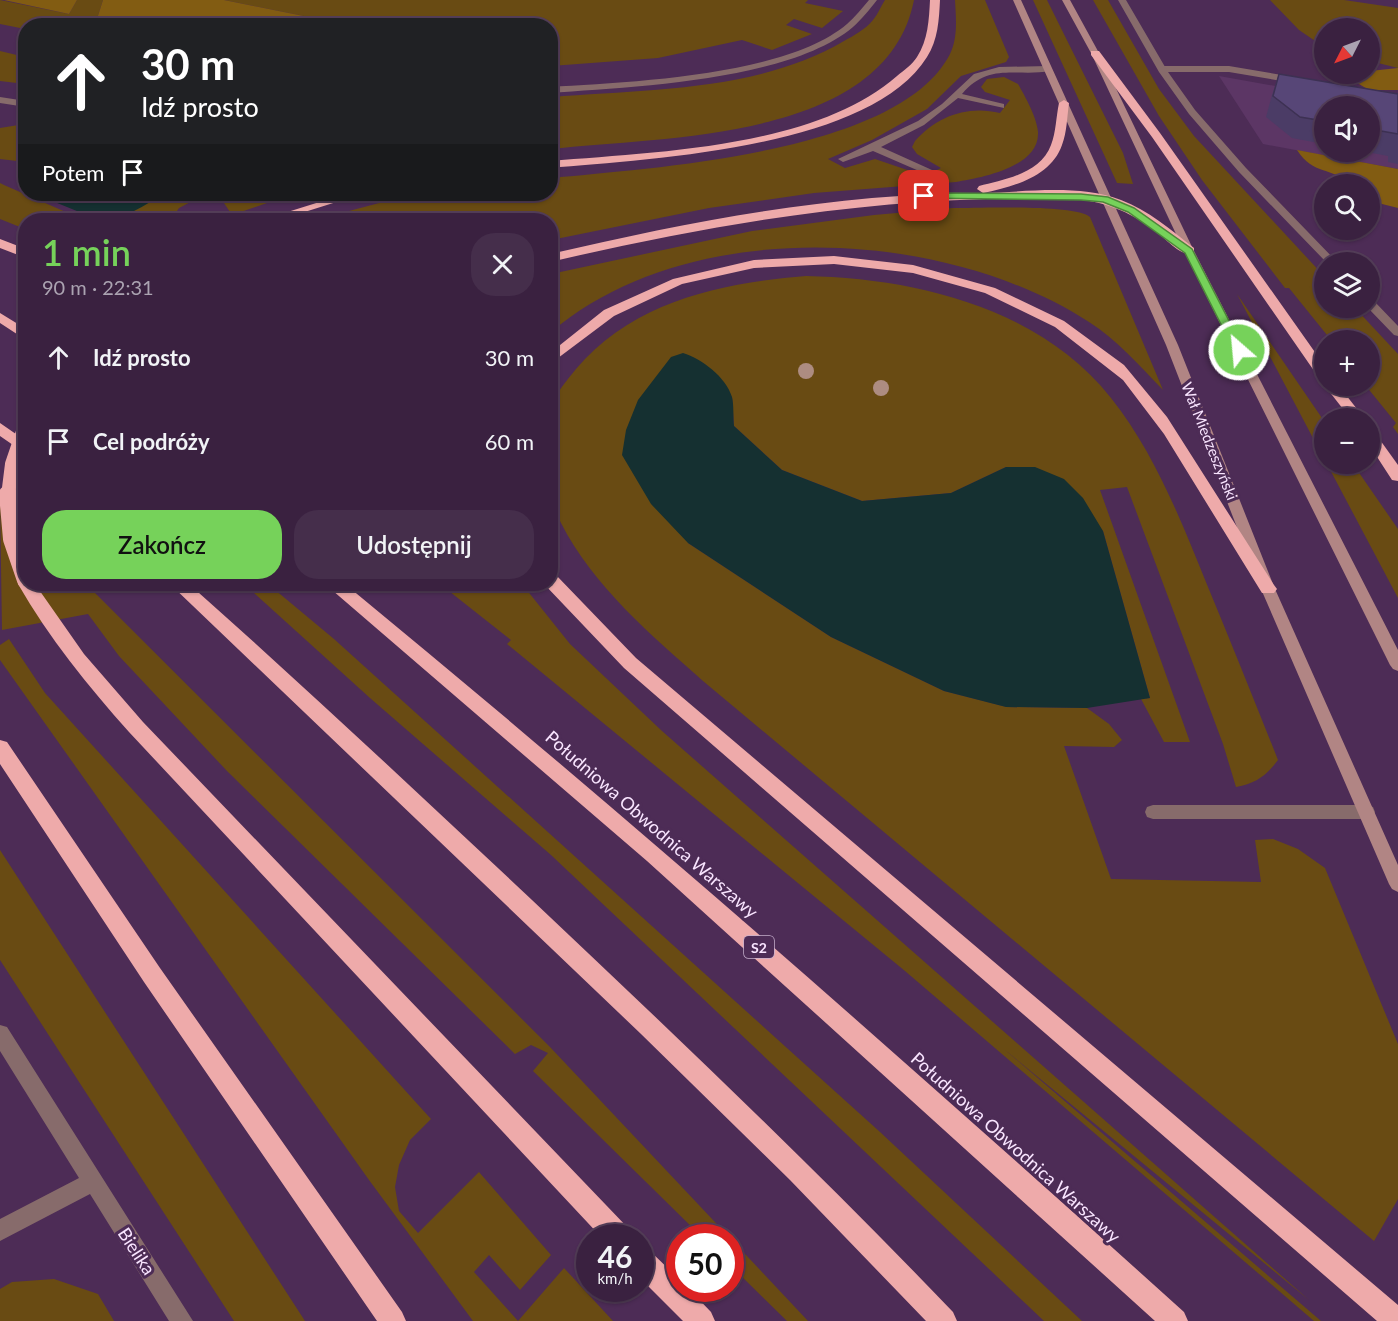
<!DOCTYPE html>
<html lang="pl">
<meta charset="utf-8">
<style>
:root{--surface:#3a2140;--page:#452e4b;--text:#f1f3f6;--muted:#aba3b1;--line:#543e59;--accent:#76d25a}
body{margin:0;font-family:Lato,sans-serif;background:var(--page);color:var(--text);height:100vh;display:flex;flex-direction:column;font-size:22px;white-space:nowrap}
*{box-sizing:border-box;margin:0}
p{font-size:20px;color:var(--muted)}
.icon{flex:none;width:33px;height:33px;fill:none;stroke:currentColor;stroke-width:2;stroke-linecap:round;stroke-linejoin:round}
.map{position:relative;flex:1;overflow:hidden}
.side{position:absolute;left:18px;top:213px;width:540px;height:378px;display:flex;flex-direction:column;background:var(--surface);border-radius:24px;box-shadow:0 2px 4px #0004,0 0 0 2px var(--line)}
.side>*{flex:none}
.banner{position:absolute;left:18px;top:18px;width:540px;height:183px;border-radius:24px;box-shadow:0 2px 4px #0004,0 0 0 2px var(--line);background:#202124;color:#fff;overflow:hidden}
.needle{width:39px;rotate:228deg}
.buttons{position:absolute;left:1314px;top:18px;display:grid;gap:12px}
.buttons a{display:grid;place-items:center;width:66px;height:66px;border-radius:50%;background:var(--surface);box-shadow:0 2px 4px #0004,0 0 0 2px var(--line);font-size:30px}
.speed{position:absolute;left:576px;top:1224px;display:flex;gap:12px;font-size:30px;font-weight:700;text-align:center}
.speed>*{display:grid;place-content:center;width:78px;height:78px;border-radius:50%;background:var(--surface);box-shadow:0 2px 4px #0004,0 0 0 2px var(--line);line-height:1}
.speed small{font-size:15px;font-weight:400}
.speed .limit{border:9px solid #d22;background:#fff;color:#111}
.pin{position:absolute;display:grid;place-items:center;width:51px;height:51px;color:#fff;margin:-26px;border-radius:12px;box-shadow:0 3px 9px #0006}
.me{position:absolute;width:66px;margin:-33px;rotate:333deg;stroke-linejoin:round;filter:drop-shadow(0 0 4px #0008)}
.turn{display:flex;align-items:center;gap:21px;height:126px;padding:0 24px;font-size:27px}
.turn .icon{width:78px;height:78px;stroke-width:2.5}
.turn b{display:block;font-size:42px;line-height:51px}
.then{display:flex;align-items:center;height:57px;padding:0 24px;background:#0003;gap:12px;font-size:22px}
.round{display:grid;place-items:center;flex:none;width:63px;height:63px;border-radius:24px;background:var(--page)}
.summary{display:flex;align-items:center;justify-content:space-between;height:102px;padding:0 24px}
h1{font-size:36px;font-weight:600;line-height:45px;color:var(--accent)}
.action{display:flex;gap:12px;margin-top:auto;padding:12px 24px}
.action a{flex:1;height:69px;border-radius:24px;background:var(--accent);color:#111;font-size:24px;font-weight:600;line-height:69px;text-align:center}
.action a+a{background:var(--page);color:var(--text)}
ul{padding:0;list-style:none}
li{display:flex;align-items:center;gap:18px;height:84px;padding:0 24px}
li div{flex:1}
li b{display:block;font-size:22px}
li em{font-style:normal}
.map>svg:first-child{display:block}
.built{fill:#5c3665;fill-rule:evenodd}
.green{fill:#694b13}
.forest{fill:#825c12}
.water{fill:#153031}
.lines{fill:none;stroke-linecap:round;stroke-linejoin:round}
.service{fill:#876b6b;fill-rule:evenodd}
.minor{fill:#876b6b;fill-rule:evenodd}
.secondary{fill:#b18584;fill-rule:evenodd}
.motorway{fill:#eaa;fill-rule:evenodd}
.motorway-bridge-far1{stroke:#eaa;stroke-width:14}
.motorway-bridge{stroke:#eaa;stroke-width:18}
.tree{fill:#ad8c81}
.wall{fill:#4b3c66}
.building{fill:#574677;stroke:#3d3153;stroke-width:1.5}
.route{fill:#76d25a;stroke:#4d883a;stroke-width:1.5}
.labels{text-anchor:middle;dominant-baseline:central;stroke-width:6;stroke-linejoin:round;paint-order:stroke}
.shield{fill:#4d2c56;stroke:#c5aecc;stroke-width:1.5}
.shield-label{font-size:14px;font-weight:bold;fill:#f9e5ff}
.street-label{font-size:15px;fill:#f9e5ff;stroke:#4d2c56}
.near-street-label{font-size:18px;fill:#f9e5ff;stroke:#4d2c56}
</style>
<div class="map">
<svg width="1398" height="1321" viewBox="0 0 1398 1321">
<rect width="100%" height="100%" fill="#4d2c56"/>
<path class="built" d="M1219 76 1398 108V169L1263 144ZM1324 106H1370V152H1324Z"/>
<path class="green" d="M0 0 69 14 77 0H103L97 19 125 25 26 26 25 29 0 24Z
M224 0H808L805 3 843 11 822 28 794 19 786 25 812 34 772 50 742 40 658 58 551 66 550 26 348 25Z
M885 0H914C886 142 663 136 551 149V97C647 89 757 92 844 41 853 36 866 29 873 20 878 14 881 6 885 0Z
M955 0H985L1009 57 1006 62 961 76 927 109 872 140 828 159 845 168 875 159 925 176 941 168 917 154 912 147 915 141C937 116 968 105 1000 113L1010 100 985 92 981 87 987 79 1004 77 1018 84C1025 96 1037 118 1038 132 1040 167 981 178 956 182L814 193 709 208 551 240 550 220H315L383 202 429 194H550L551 178C650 168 899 154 950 54 958 38 956 18 955 0Z
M1033 0H1047L1123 153 1133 184 1117 183Z
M1093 0H1108L1159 89 1194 136 1324 276V308H1355L1398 354V434L1393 427 1396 423 1366 386H1370V340H1331L1289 288H1285L1202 180 1159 116Z
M1270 0H1344L1398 8V68L1370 61V28H1324V47L1299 30Z
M0 51 25 57V84L0 81Z
M25 124V162L0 159V128Z
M0 183 4 185 84 220H26L25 229 0 219Z
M165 194H206L179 208 171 220H112Z
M218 194H293L232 215Z
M953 208C978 208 1076 204 1090 217L1163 390C1140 366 1117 340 1089 322 942 227 689 215 551 332V274L752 231 874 215Z
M806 276C915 278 1040 308 1111 398 1155 453 1182 523 1208 587 1232 645 1255 702 1278 760 1266 776 1256 783 1236 787L1223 744 1127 487 1100 490 1190 742H1164L1141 699 1150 698 1103 531 1006 467 951 493 862 501 782 470 734 426 732 397 688 543 831 637 944 691 1007 707 1087 708 1109 724 1122 740 1114 747 1064 746 1111 879 1261 882 1255 840 1273 839 1298 849 1325 868 1398 1044V1199L1374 1241 703 681C651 635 593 586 561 523 549 500 551 477 551 452 551 439 547 419 551 406 555 394 568 379 576 369 634 301 721 283 806 276Z
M1237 294 1324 421V459Z
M1327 464H1353L1398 529V598Z
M0 503 25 526 26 584H86L550 1047 729 1237H702L533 1071 548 1053 531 1045 515 1054 227 771 119 656 88 614 2 630Z
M244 584H268L334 639 880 1132 1082 1321H1044L551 855 370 698Z
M440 584H522L570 644 662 731 1309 1300 1004 1049 1321 1321H1314L905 971 507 644 511 640Z
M9 639 45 693 431 1119 410 1140 399 1165 395 1187 399 1211 418 1233 479 1172 551 1255 520 1290 489 1255 474 1272 518 1321H473L369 1180 0 660V645Z
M0 850 305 1321H234L0 960Z
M730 1239H731L808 1321H787L731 1266Z
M564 1268 613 1321H518Z
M54 1279 98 1294 114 1321H0V1289L12 1282Z"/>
<path class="forest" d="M4 0H77L69 14Z
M103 0H224L348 25H125L97 19Z
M1398 68V90H1369L1349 78 1358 74H1370V71Z
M1297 150 1398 169V208L1370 201V184H1351C1330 166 1314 176 1297 150Z"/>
<path class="water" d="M35 194H165C143 205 124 221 99 220Z
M683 353C702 359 726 377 732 397 734 405 733 417 734 426L782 470 862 501 951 493 1006 467H1035L1064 479 1083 498 1103 531 1150 698 1087 708 1006 707 944 691 831 637 688 543 651 504 622 455 626 430 638 400 671 357Z"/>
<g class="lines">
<path class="service" d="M1048 66 1051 67V71C1015 77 989 62 962 94L1004 104V108L958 98 924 125 881 147 932 170V174H926L873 151 843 162 838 159 918 121 942 104 974 74 999 67Z
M1229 66 1299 78 1303 81 1299 84 1229 72H1162L1158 69 1162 66Z
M1153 805H1367L1373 807 1375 812 1373 817 1367 819H1153L1147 817 1145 812 1147 807Z"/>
<path class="minor" d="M869 0H877C870 9 861 20 853 27 789 81 632 87 550 93V87C630 82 786 76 847 24 855 17 862 8 869 0Z
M1118 0H1126L1168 72 1195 110 1246 168 1337 262H1326L1239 172 1189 114 1159 72Z
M0 97 26 101V107L0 103Z
M1370 300 1374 301 1398 326V336L1394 335 1368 308Z
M0 1025 7 1027 193 1321H169L90 1194 0 1241V1219L79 1178 0 1051Z"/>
<path class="secondary" d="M1013 0H1021L1178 345 1275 589 1398 865V892L1392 889 1389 884 1261 589 1166 345Z
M1062 0H1070L1099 53 1194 251 1398 650V671L1393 669 1390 665 1184 251 1091 53Z"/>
<path class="motorway" d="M930 0H940C939 20 938 40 927 57 870 149 648 159 550 168V161C655 152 815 148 897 76 904 70 912 65 917 57 928 40 929 20 930 0Z
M1091 51H1099L1160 133 1324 365V379L1319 378 1152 137 1091 55Z
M1064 100 1069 103C1067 117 1067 132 1062 145 1051 177 1012 187 983 193 1028 192 1078 184 1121 200 1148 210 1171 230 1194 248V254C1181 257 1166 239 1156 231 1129 211 1102 200 1068 199 892 194 721 222 550 262V254C693 221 836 193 983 193L977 189 979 186C1004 180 1041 173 1051 145 1056 132 1056 117 1059 103Z
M345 194H362L279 220H262Z
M0 239 26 249V258L0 248Z
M834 256 913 265 995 288 1064 321 1124 365 1167 417 1274 585 1277 589 1274 593H1262L1164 434 1123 380 1055 327 985 293 913 273 834 264 754 268 682 284 614 316 550 364V353L604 310 673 279 754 260Z
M0 313 26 329V340L0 323Z
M1325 386H1339L1364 418H1350Z
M0 423 26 441V454L0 436Z
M1370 431 1375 433 1398 465V481L1392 480 1370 446Z
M550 573 556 575 636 658 1398 1305V1321H1377L624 668 544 584H550Z
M26 578V584H35L84 654 143 722 629 1229 633 1238H602L129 732C88 686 49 638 18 584Z
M170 584H189C305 687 419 794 532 900 675 1035 817 1170 953 1312L957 1321H926L790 1180 641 1034Z
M325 584H345C631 819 909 1064 1184 1312L1188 1321H1155L647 861Z
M0 740 7 742 160 968 402 1312 406 1321H377L144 982 0 764Z
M640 1246 649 1250 680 1280V1288H688L711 1312 715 1321H683L640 1278Z"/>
<path class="motorway-bridge-far1" d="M8 496 12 464 26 423"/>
<path class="motorway-bridge" d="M8 494 12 539 26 580"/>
</g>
<g class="tree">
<circle cx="806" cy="371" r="8"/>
<circle cx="881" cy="388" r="8"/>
</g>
<path class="wall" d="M1279 74 1398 94V164L1388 162V156L1367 152H1370V106H1324V144L1292 138 1266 117 1272 95Z"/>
<path class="building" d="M1279 74 1398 94V134L1370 129V106H1324V121L1300 117 1273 96Z"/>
<path class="route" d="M924 193 1081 194 1108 197 1134 208 1192 249 1244 350 1239 353 1234 350 1185 253 1128 212 1103 202 1081 200 921 198 920 196Z"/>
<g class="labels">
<rect class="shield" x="744" y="936" width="30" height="22" rx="4.5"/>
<g class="shield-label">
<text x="759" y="947">S2</text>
</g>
<g class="street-label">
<text transform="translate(1210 441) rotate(68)">Wał Miedzeszyński</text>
</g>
<g class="near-street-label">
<text transform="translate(652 824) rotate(41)">Południowa Obwodnica Warszawy</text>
<text transform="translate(1016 1147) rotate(42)">Południowa Obwodnica Warszawy</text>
<text transform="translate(137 1251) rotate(57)">Bielika</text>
</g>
</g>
</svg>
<div class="buttons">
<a><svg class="needle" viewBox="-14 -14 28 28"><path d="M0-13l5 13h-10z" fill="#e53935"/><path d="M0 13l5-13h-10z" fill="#aba3b1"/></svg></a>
<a><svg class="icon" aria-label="sound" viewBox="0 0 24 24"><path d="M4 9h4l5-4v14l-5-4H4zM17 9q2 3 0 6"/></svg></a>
<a><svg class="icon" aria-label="search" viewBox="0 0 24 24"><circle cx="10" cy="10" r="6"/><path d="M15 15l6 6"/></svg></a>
<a><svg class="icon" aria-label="layers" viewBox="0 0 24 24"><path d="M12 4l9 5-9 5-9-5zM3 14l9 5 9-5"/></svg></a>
<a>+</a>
<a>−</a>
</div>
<div class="speed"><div>46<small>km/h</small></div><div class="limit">50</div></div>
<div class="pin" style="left:924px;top:196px;background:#d93025"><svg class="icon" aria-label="arrive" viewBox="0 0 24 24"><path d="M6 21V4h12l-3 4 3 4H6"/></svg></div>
<svg class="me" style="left:1239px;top:350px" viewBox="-20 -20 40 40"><circle r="17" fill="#76d25a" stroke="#fff" stroke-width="3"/><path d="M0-11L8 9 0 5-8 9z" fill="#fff"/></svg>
<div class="banner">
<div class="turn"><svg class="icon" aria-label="ahead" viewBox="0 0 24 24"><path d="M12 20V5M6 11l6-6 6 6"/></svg><div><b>30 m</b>Idź prosto</div></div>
<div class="then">Potem<svg class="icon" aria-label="arrive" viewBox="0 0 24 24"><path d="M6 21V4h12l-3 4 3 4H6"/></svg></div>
</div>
<section class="side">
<div class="summary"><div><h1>1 min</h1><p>90 m · 22:31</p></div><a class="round"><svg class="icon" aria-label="close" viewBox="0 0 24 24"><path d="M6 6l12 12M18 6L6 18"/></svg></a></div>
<ul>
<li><svg class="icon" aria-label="ahead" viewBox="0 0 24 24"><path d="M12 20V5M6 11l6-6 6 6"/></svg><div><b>Idź prosto</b></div><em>30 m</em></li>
<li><svg class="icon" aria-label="arrive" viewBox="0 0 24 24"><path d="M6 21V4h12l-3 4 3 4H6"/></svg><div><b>Cel podróży</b></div><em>60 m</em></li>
</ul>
<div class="action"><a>Zakończ</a><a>Udostępnij</a></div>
</section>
</div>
